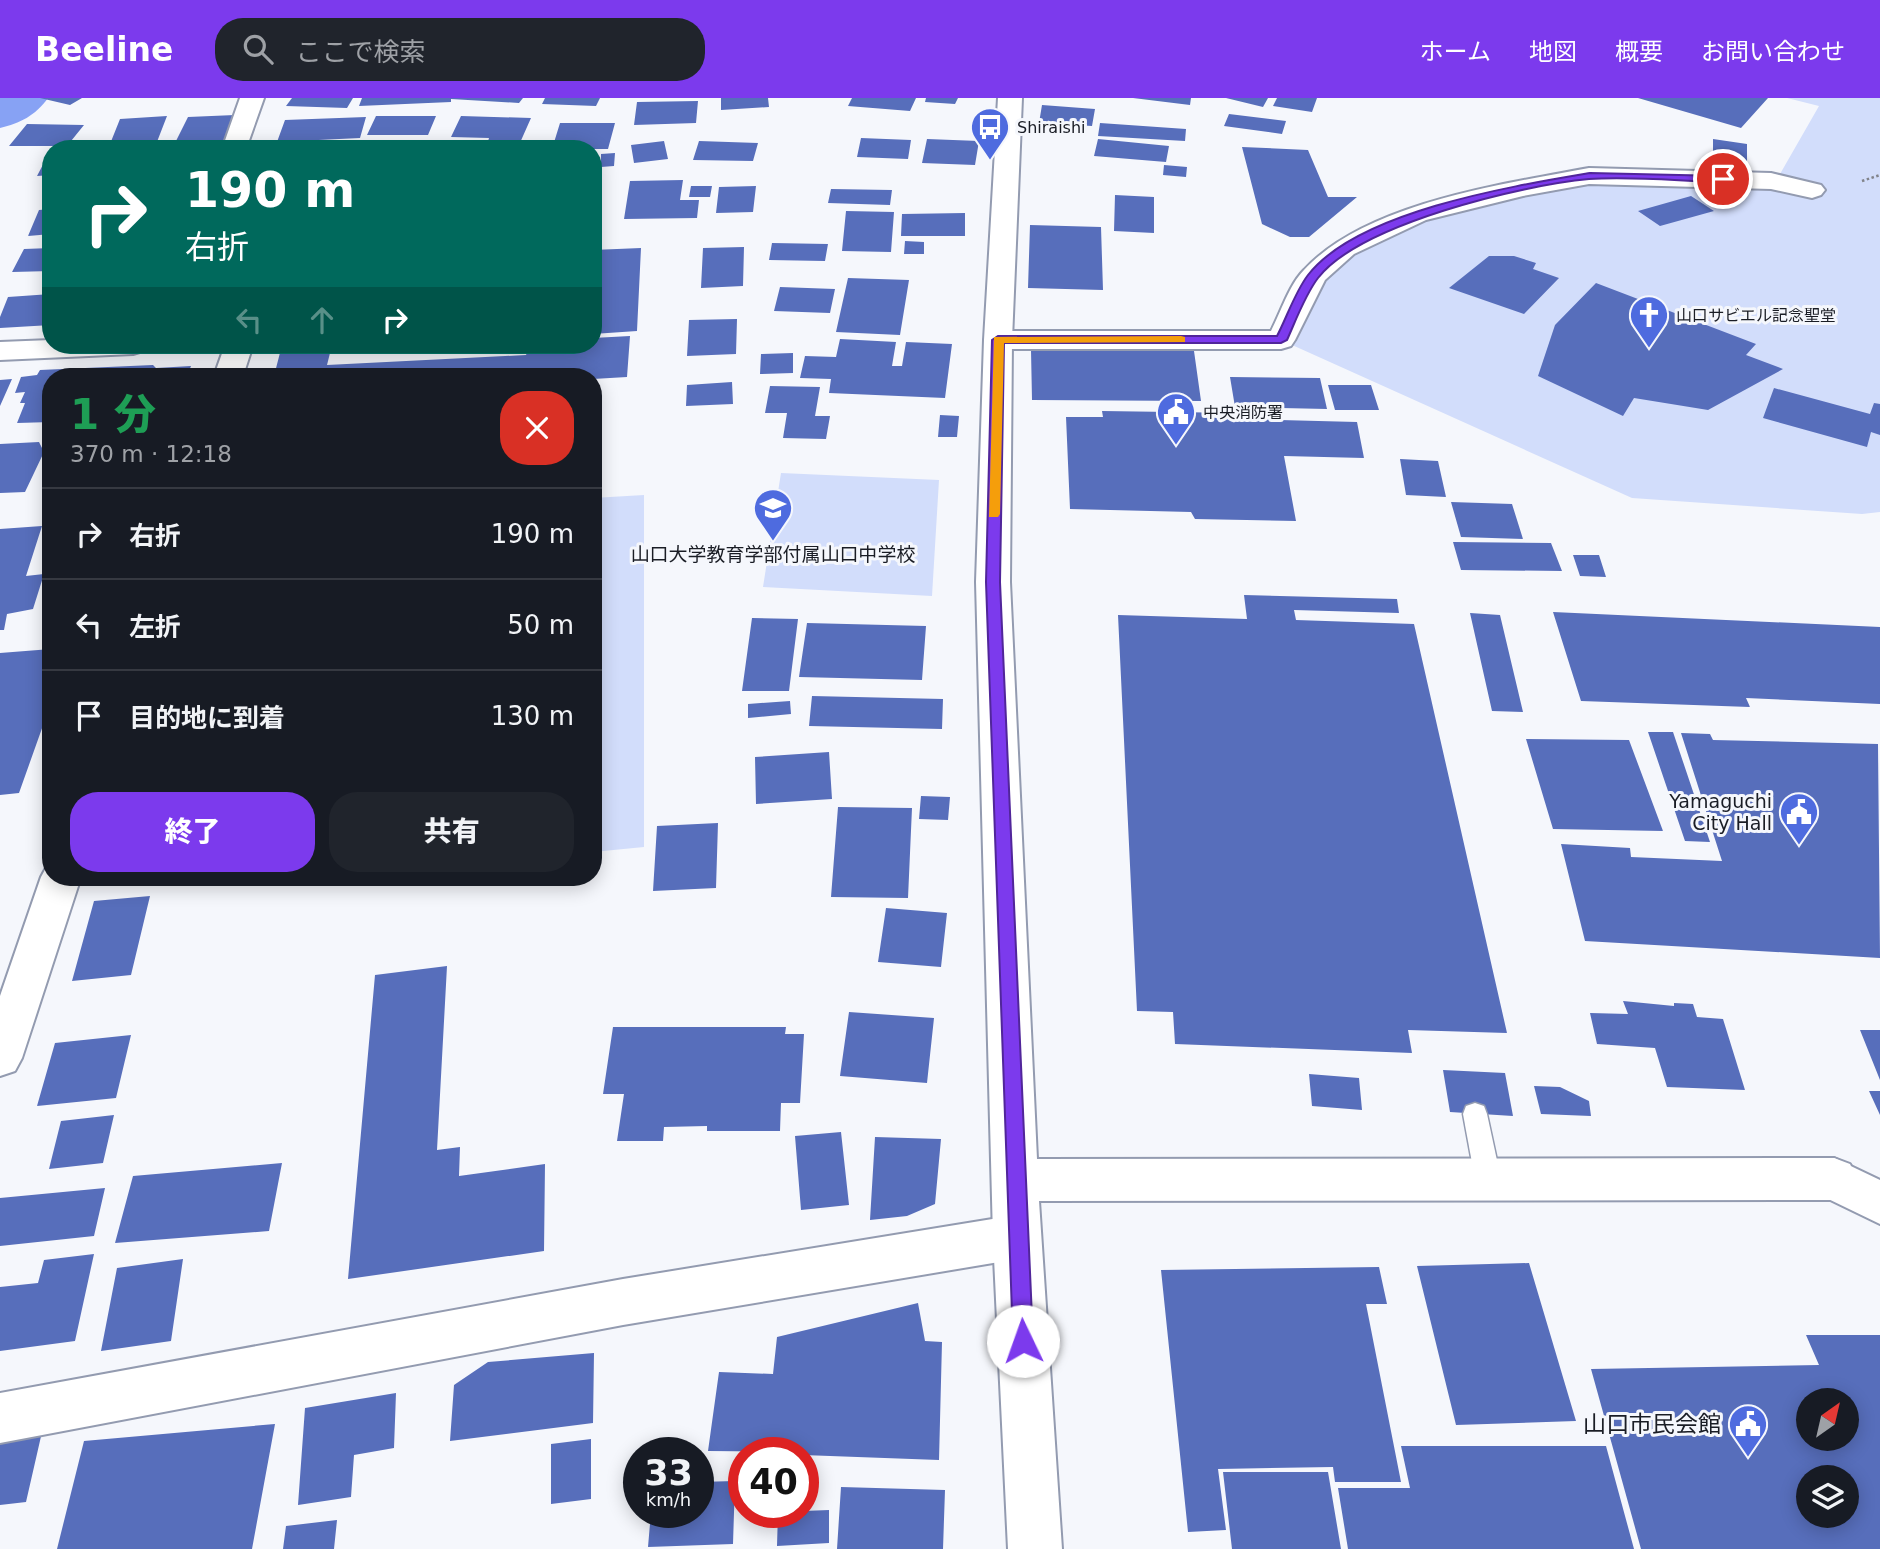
<!DOCTYPE html>
<html lang="ja">
<meta charset="utf-8">
<style>
:root{--surface:#171b24;--page:#20242c;--text:#f1f3f6;--muted:#9ea1a6;--line:#363941;--accent:#7c3aed}
body{margin:0;font-family:"DejaVu Sans","Noto Sans JP",sans-serif;background:var(--page);color:var(--text);height:100vh;display:flex;flex-direction:column;font-size:26px;white-space:nowrap}
*{box-sizing:border-box;margin:0}
p{font-size:23px;color:var(--muted)}
.icon{flex:none;width:38px;height:38px;fill:none;stroke:currentColor;stroke-width:2;stroke-linecap:round;stroke-linejoin:round}
.map{position:relative;flex:1;overflow:hidden}
.sheet{position:absolute;left:42px;top:270px;width:560px;height:518px;display:flex;flex-direction:column;background:var(--surface);border-radius:28px;box-shadow:0 4px 18px #0003}
.sheet>*{flex:none}
.banner{position:absolute;left:42px;top:42px;width:560px;height:214px;border-radius:28px;box-shadow:0 4px 18px #0003;background:#00695c;color:#fff;overflow:hidden}
.needle{width:46px;rotate:34deg}
.controls{position:absolute;left:1796px;top:1290px;display:grid;gap:14px}
.controls a{display:grid;place-items:center;width:63px;height:63px;border-radius:50%;background:var(--surface);box-shadow:0 4px 18px #0003;font-size:35px}
.speed{position:absolute;left:623px;top:1339px;display:flex;gap:14px;font-size:35px;font-weight:700;text-align:center}
.speed>*{display:grid;place-content:center;width:91px;height:91px;border-radius:50%;background:var(--surface);box-shadow:0 4px 18px #0003;line-height:1}
.speed small{font-size:18px;font-weight:400}
.speed .limit{border:10px solid #d22;background:#fff;color:#111}
.pin{position:absolute;display:grid;place-items:center;width:60px;height:60px;color:#fff;margin:-30px;border:4px solid #fff;border-radius:50%;box-shadow:0 2px 7px #0007}
.me{position:absolute;width:77px;margin:-38px;rotate:357deg;stroke-linejoin:round;filter:drop-shadow(0 0 5px #0008)}
.turn{display:flex;align-items:center;gap:24px;height:147px;padding:0 28px;font-size:32px}
.turn .icon{width:91px;height:91px;stroke-width:2.5}
.turn b{display:block;font-size:49px;line-height:60px}
.lanes{display:flex;align-items:center;height:66px;padding:0 28px;background:#0003;justify-content:center;gap:35px;direction:ltr}
.lanes .off{opacity:.35}
.round{display:grid;place-items:center;flex:none;width:74px;height:74px;border-radius:28px;background:var(--page)}
.headline{display:flex;align-items:center;justify-content:space-between;height:119px;padding:0 28px}
h1{font-size:42px;font-weight:800;line-height:52px;color:#1e9e55}
.action{display:flex;gap:14px;margin-top:auto;padding:14px 28px}
.action a{flex:1;height:80px;border-radius:28px;background:var(--accent);color:#fff;font-size:28px;font-weight:800;line-height:80px;text-align:center}
.action a+a{background:var(--page);color:var(--text)}
ul{padding:0;list-style:none}
li{display:flex;align-items:center;gap:21px;height:91px;padding:0 28px;border-top:2px solid var(--line)}
li div{flex:1}
li b{display:block;font-size:26px}
li em{font-style:normal}
header{display:flex;align-items:center;gap:42px;box-sizing:border-box;height:98px;padding:0 35px;background:var(--accent);color:#fff}
header strong{font-size:33px}
nav{display:flex;gap:38px;margin-inline-start:auto;font-size:24px}
.search{width:490px;height:63px;background:var(--page);display:flex;align-items:center;gap:18px;box-sizing:border-box;padding:0 24px;border-radius:28px;color:var(--muted);font-size:26px}
.map>svg:first-child{display:block}
.green{fill:#d2ddfb}
.lines{fill:none;stroke-linecap:round;stroke-linejoin:round}
.river{fill:#87a2f4;fill-rule:evenodd}
.building{fill:#576ebb;fill-rule:evenodd}
.lane-casing{stroke:#939bb0;stroke-width:3}
.street-casing{stroke:#939bb0;stroke-width:4}
.secondary-casing{stroke:#939bb0;stroke-width:4}
.path{stroke:#81838a;stroke-width:2.5;stroke-dasharray:2.5 2.5;stroke-linecap:butt}
.lane{fill:#fff;fill-rule:evenodd}
.street{fill:#fff;fill-rule:evenodd}
.secondary{fill:#fff;fill-rule:evenodd}
.route{fill:#7c3aed;stroke:#51269a;stroke-width:2}
.slow{fill:#f59e0b}
.labels{text-anchor:middle;dominant-baseline:central;stroke-width:6;stroke-linejoin:round;paint-order:stroke}
.far-poi-label{font-size:16px;fill:#1a1d25;stroke:#f5f7fc;text-anchor:start}
.poi-label{font-size:19px;fill:#1a1d25;stroke:#f5f7fc}
.near-poi-label{font-size:23px;fill:#1a1d25;stroke:#f5f7fc;text-anchor:end}
</style>
<header>
<strong>Beeline</strong>
<div class="search"><svg class="icon" aria-label="search" viewBox="0 0 24 24"><circle cx="10" cy="10" r="6"/><path d="M15 15l6 6"/></svg>ここで検索</div>
<nav><a>ホーム</a><a>地図</a><a>概要</a><a>お問い合わせ</a></nav>
</header>
<div class="map">
<svg width="1880" height="1451" viewBox="0 0 1880 1451">
<rect width="100%" height="100%" fill="#f5f7fc"/>
<path class="green" d="M1787 0H1880V414L1862 416 1632 400 1281 242 1313 178 1417 116 1589 78 1776 83 1819 8Z
M781 375 939 382 932 498 763 489Z
M644 397V749L593 754V400Z"/>
<g class="lines">
<path class="river" d="M0 0H48C35 18 20 25 0 30Z"/>
</g>
<path class="building" d="M40 0H82L70 7Z
M292 0H353L347 10 286 8Z
M362 0H523L519 5 451 1V4L359 8Z
M545 0H600L596 8 542 6Z
M721 0H768L769 9 721 12Z
M852 0H916L910 13 848 8Z
M926 0H958L955 6 925 4Z
M1133 0H1191L1190 7Z
M1226 0H1268L1263 9Z
M1277 0H1317L1312 14 1273 8Z
M1638 0H1768L1741 30Z
M698 3 696 25 634 27 637 4Z
M1042 7 1095 11 1092 28 1039 25Z
M1229 16 1286 23 1282 36 1224 28Z
M235 17 223 45 174 47 188 19Z
M167 18 155 49 108 51 120 21Z
M376 18H436L428 37H367Z
M461 18 531 20 519 47H487L489 40 451 39Z
M366 19 360 40 277 44 285 22Z
M560 25H615L608 51H552Z
M1100 25 1186 31 1185 43 1098 38Z
M27 26 84 27 67 48H9Z
M861 40 911 42 908 61 857 59Z
M927 41 979 43 975 67 922 65Z
M1098 41 1169 48 1166 64 1094 58Z
M1713 41 1747 46V70L1713 65Z
M664 43 668 61 634 65 631 47Z
M699 43 758 45 753 63 693 62Z
M1242 49 1308 52 1328 99H1357L1309 139H1290L1262 126Z
M615 55 614 68 601 69V56Z
M47 59H51V77L37 78Z
M1164 67 1187 69 1186 79 1163 77Z
M683 82 680 102H699L697 120 624 121 630 83Z
M691 88H712L710 99H689Z
M756 88 753 114 716 115 719 89Z
M831 91 892 92 890 107 828 105Z
M1115 97 1154 99V135L1114 133Z
M1691 98 1714 113 1660 128 1638 113Z
M51 111V136L28 138 39 112Z
M846 113 894 114 891 154 842 153Z
M965 115V138H901L902 116Z
M1030 127 1101 129 1103 192 1028 190Z
M905 143 924 144V156H904Z
M772 145 828 146 825 163 769 162Z
M744 149 743 188 701 190 703 150Z
M51 150V173L12 174 24 151Z
M641 150 637 233 593 236V152Z
M1489 158H1514L1536 165 1533 171 1559 180 1524 216 1449 190Z
M848 180 909 182 900 237 836 234Z
M1596 185 1756 246 1746 257 1783 271 1708 312 1634 300 1623 318 1538 278 1555 227Z
M780 189 835 191 830 215 774 213Z
M51 196V227L0 230V219L8 199Z
M737 221 736 256 687 258 689 222Z
M630 238 627 279 593 281V278H274L282 247H332L327 267 526 257 530 247H593V240Z
M840 241 896 244 892 268H902L906 244 952 246 945 300 829 295 831 281 800 280 805 258 836 259Z
M1031 252 1194 253 1201 303 1032 302Z
M793 255V275L760 276 761 256Z
M153 267 156 270 191 268 187 278H51V324L17 325 25 305H20L25 294 15 295 21 279 37 277 40 272Z
M1230 279 1320 280 1327 311 1235 309Z
M12 281 0 308V282Z
M732 284 733 306 686 308 687 287Z
M1328 287H1371L1379 312H1335Z
M770 288 820 289 815 318H830L826 341 783 340 787 315H765Z
M1774 290 1870 316 1874 305 1880 306V337L1871 334 1867 349 1763 320Z
M1102 313 1241 315 1242 321 1357 324 1364 360 1284 358 1296 423 1195 421 1191 414 1070 411 1066 319H1103Z
M940 317 959 318 957 339H938Z
M39 344 44 354 25 394 0 395V346Z
M1400 361 1438 363 1446 399 1406 397Z
M1451 404 1512 406 1523 441 1461 439Z
M42 428 26 478 44 476 33 511 7 516 4 532H0V431Z
M1453 444 1551 445 1562 473 1461 472Z
M1573 457H1599L1606 479 1580 478Z
M1244 497 1397 501 1399 515 1294 512 1296 522 1414 526 1507 935 1408 932 1412 955 1175 946 1173 914 1137 913 1118 517 1247 521Z
M1553 514 1880 529V606L1746 600 1750 609 1581 603Z
M1470 515 1500 517 1523 614 1492 613Z
M752 520 798 521 789 593H742Z
M807 525 926 528 922 582 799 579Z
M51 551V605L19 695 0 697V555Z
M812 598 943 601 942 631 809 628Z
M790 603 791 616 748 620V606Z
M1648 634H1673L1710 744 1685 743Z
M1681 635 1710 636 1713 642 1878 646 1880 860 1585 843 1561 746 1630 750 1631 759 1722 763Z
M1526 641 1629 642 1663 733 1553 731Z
M829 654 832 701 756 706 755 659Z
M921 698 950 699 948 722 919 721Z
M838 709 912 710 908 800 831 799Z
M718 725 716 790 653 793 657 728Z
M150 798 131 877 72 883 94 803Z
M886 810 947 815 941 869 878 864Z
M447 868 437 1052 460 1049 459 1078 545 1066 544 1153 348 1181 375 877Z
M1623 903 1674 908V905L1693 906 1697 919 1723 921 1745 992 1667 989 1655 950 1597 946 1590 915 1628 916Z
M849 914 934 920 927 985 840 978Z
M613 929H786L785 936H804L800 1005H781L780 1033H707V1028L664 1029 663 1043H617L624 996H603Z
M1860 932H1880V982Z
M131 937 116 1000 37 1008 55 945Z
M1443 972 1505 975 1513 1018 1450 1014Z
M1309 976 1359 980 1362 1012 1312 1008Z
M1534 988 1560 989 1589 1003 1591 1018 1541 1016Z
M1869 993H1880V1017Z
M114 1017 103 1065 49 1071 61 1023Z
M841 1034 849 1107 801 1112 795 1038Z
M875 1039 941 1041 935 1106 907 1118 870 1122Z
M282 1065 269 1133 115 1145 133 1078Z
M105 1090 94 1138 0 1148V1100Z
M94 1156 75 1243 0 1253V1189L38 1185 44 1162Z
M183 1161 171 1243 101 1253 117 1170Z
M1529 1165 1576 1323 1456 1327 1417 1168Z
M1379 1169 1387 1206H1366L1401 1384H1335L1333 1369 1218 1371 1226 1432 1188 1434 1161 1172Z
M918 1205 925 1243 942 1244 939 1362 803 1357V1354L708 1353 719 1274 773 1276 777 1239Z
M1806 1237H1880V1451H1641L1591 1271 1819 1267ZM1808 1302H1846V1340H1808ZM1808 1379H1846V1418H1808Z
M594 1255 593 1325 450 1343 454 1287 488 1264Z
M396 1295 394 1350 354 1357 351 1399 298 1407 305 1310Z
M275 1326 252 1451H57L84 1343Z
M42 1334 26 1404 0 1407V1340Z
M591 1341V1401L551 1406V1346Z
M1401 1348H1606L1634 1451H1348L1338 1390H1410Z
M1223 1374H1328L1341 1451H1232Z
M735 1383 733 1446 648 1449 651 1414H698V1384Z
M841 1389 945 1392 943 1451H837Z
M829 1412V1445L777 1448 778 1414Z
M337 1422 334 1451H283L286 1428Z"/>
<g class="lines">
<g class="lane-casing">
<path id="lane" d="M1475 1005 1484 1008 1487 1016 1501 1081 1497 1089 1488 1092 1479 1089 1475 1081 1463 1016 1466 1008Z"/>
</g>
<g class="street-casing">
<path id="street" d="M240 0H264L246 51H222Z
M1589 70 1771 75 1821 87 1825 92 1821 97 1812 100 1771 91 1589 86 1523 98 1426 122 1354 156 1325 182 1295 242 1291 248 1281 251H998L988 248 984 242 988 236 998 233H1271C1281 214 1289 187 1304 172 1366 105 1503 86 1589 70Z
M51 242V247H147L143 253 133 256 0 262V244Z
M225 247H253L243 278H214Z
M51 767V779H81L22 960 15 973 0 978V898L41 779 47 768Z
M1834 1060 1880 1082V1126L1818 1096 1811 1081 1818 1066Z
M1017 1117 1034 1124 1041 1139 1034 1154 1017 1161 623 1227 0 1345V1295L623 1181Z"/>
</g>
<g class="secondary-casing">
<path id="secondary" d="M998 0H1022L1012 242 1010 484 1037 1061 1834 1060 1850 1066 1857 1081 1850 1096 1834 1102 1039 1103 1062 1451H1008L993 1139 976 484 984 242Z"/>
</g>
<path class="path" d="M1862 83 1880 77"/>
<use href="#lane" class="lane"/>
<use href="#street" class="street"/>
<use href="#secondary" class="secondary"/>
</g>
<path class="route" d="M1590 75 1723 78 1728 81 1723 84C1679 83 1633 78 1589 81 1522 87 1360 126 1318 180 1305 197 1296 222 1287 242L1281 245H1004L1000 484 1033 1243 1030 1250 1023 1253 1016 1250 1013 1243 986 484 992 242 998 238H1277C1287 219 1295 194 1308 177 1358 113 1513 88 1590 75Z"/>
<path class="slow" d="M1181 238 1185 239V244L1004 245 1000 416 998 419H989L994 239Z"/>
<defs>
<g id="bus-pin" transform="scale(2.0125)"><path d="M0 17L-7.5 6A9.5 9.5 0 1 1 7.5 6Z" fill="#4e6bdf" stroke="#f5f7fc"/><path d="M-5-6H5V4H4V6H2V4H-2V6H-4V4H-5ZM-3.5-4V0h7V-4ZM-3.5 1.2v1.5H-2V1.2ZM2 1.2v1.5H3.5V1.2Z" fill="#fff"/></g>
<g id="church-pin" transform="scale(2.0125)"><path d="M0 17L-7.5 6A9.5 9.5 0 1 1 7.5 6Z" fill="#4e6bdf" stroke="#f5f7fc"/><path d="M-1.2-6h2.4v3.5h3.3v2.4h-3.3V6h-2.4V-.1h-3.3v-2.4h3.3Z" fill="#fff"/></g>
<g id="civic-pin" transform="scale(2.0125)"><path d="M0 17L-7.5 6A9.5 9.5 0 1 1 7.5 6Z" fill="#4e6bdf" stroke="#f5f7fc"/><path d="M-.6-6.5H3V-4.5H.6V-3L4-1V1h2V6H-6V1h2V-1L-.6-3ZM-1.2 2.5V6h2.4V2.5Z" fill="#fff"/></g>
<g id="school-pin" transform="scale(2.0125)"><path d="M0 17L-7.5 6A9.5 9.5 0 1 1 7.5 6Z" fill="#4e6bdf" stroke="#f5f7fc"/><path d="M0-5L7-2L0 1L-7-2ZM-4 1L0 2.5L4 1V4Q0 6-4 4Z" fill="#fff"/></g>
</defs>
<g fill-rule="evenodd">
<use href="#bus-pin" x="990" y="29"/>
<use href="#church-pin" x="1649" y="217"/>
<use href="#civic-pin" x="1176" y="314"/>
<use href="#school-pin" x="773" y="410"/>
<use href="#civic-pin" x="1799" y="714"/>
<use href="#civic-pin" x="1748" y="1326"/>
</g>
<g class="labels">
<g class="far-poi-label">
<text x="1017" y="29">Shiraishi</text>
<text x="1676" y="217">山口サビエル記念聖堂</text>
<text x="1203" y="314">中央消防署</text>
</g>
<g class="poi-label">
<text x="773" y="456">山口大学教育学部付属山口中学校</text>
<text x="1772" y="703" text-anchor="end">Yamaguchi<tspan x="1772" dy="22">City Hall</tspan></text>
</g>
<g class="near-poi-label">
<text x="1721" y="1326">山口市民会館</text>
</g>
</g>
</svg>
<div class="controls">
<a><svg class="needle" viewBox="-14 -14 28 28"><path d="M0-13l5 13h-10z" fill="#e53935"/><path d="M0 13l5-13h-10z" fill="#9ea1a6"/></svg></a>
<a><svg class="icon" aria-label="layers" viewBox="0 0 24 24"><path d="M12 4l9 5-9 5-9-5zM3 14l9 5 9-5"/></svg></a>
</div>
<div class="speed"><div>33<small>km/h</small></div><div class="limit">40</div></div>
<div class="pin" style="left:1723px;top:81px;background:#d93025"><svg class="icon" aria-label="arrive" viewBox="0 0 24 24"><path d="M6 21V4h12l-3 4 3 4H6"/></svg></div>
<svg class="me" style="left:1023px;top:1243px" viewBox="-20 -20 40 40"><circle r="19" fill="#fff"/><path d="M0-13L10 11 0 6-10 11z" fill="#7c3aed"/></svg>
<div class="banner">
<div class="turn"><svg class="icon" aria-label="right" viewBox="0 0 24 24"><path d="M7 20v-9h11M14 6l5 5-5 5"/></svg><div><b>190 m</b>右折</div></div>
<div class="lanes"><svg class="icon off" aria-label="left" viewBox="0 0 24 24"><path d="M17 20v-9H6M10 6l-5 5 5 5"/></svg><svg class="icon off" aria-label="ahead" viewBox="0 0 24 24"><path d="M12 20V5M6 11l6-6 6 6"/></svg><svg class="icon" aria-label="right" viewBox="0 0 24 24"><path d="M7 20v-9h11M14 6l5 5-5 5"/></svg></div>
</div>
<section class="sheet">
<div class="headline"><div><h1>1 分</h1><p>370 m · 12:18</p></div><a class="round" style="background:#d93025;color:#fff"><svg class="icon" aria-label="close" viewBox="0 0 24 24"><path d="M6 6l12 12M18 6L6 18"/></svg></a></div>
<ul>
<li><svg class="icon" aria-label="right" viewBox="0 0 24 24"><path d="M7 20v-9h11M14 6l5 5-5 5"/></svg><div><b>右折</b></div><em>190 m</em></li>
<li><svg class="icon" aria-label="left" viewBox="0 0 24 24"><path d="M17 20v-9H6M10 6l-5 5 5 5"/></svg><div><b>左折</b></div><em>50 m</em></li>
<li><svg class="icon" aria-label="arrive" viewBox="0 0 24 24"><path d="M6 21V4h12l-3 4 3 4H6"/></svg><div><b>目的地に到着</b></div><em>130 m</em></li>
</ul>
<div class="action"><a>終了</a><a>共有</a></div>
</section>
</div>
